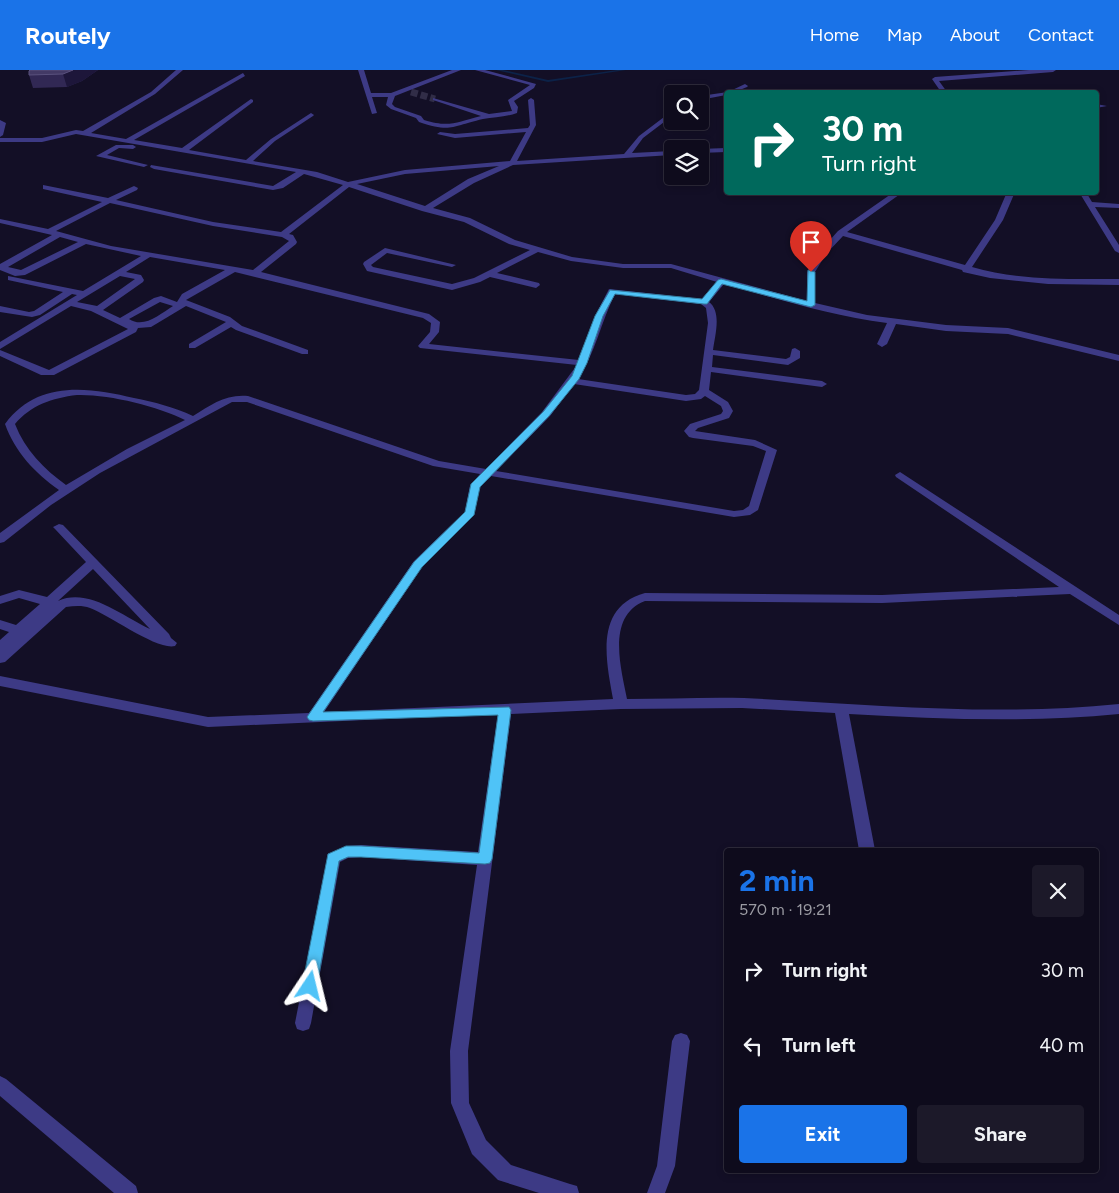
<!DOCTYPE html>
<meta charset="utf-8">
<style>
:root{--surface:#0e0b1c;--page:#1c1929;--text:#f1f3f6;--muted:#9b9ba3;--line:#2e2b3b;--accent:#1a73e8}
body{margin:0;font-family:Figtree,sans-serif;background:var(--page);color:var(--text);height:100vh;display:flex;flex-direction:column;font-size:19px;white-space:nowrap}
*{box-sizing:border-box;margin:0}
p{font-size:16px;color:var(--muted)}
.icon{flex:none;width:28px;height:28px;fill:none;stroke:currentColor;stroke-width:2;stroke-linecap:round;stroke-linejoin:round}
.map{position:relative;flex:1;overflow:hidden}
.sheet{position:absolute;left:724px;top:778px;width:375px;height:325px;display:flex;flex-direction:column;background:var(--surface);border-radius:5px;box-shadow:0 2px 8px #0003,0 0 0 1px var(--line)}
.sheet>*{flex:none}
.top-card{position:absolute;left:724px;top:20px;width:375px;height:105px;border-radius:5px;box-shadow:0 2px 8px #0003,0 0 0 1px var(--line);background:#00695c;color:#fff;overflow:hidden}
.buttons{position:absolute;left:664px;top:15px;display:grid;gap:10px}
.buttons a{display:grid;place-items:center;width:45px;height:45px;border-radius:5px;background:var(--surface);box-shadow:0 2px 8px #0003,0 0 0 1px var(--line);font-size:25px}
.pin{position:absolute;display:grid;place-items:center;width:42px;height:42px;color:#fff;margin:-51px -21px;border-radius:50% 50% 50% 0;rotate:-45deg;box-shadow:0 0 5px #0007}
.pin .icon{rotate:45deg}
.me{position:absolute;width:55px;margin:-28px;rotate:10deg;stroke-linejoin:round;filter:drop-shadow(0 0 4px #0008)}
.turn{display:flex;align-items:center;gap:18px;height:105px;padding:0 15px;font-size:22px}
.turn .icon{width:65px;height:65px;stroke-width:2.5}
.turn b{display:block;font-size:35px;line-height:42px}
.round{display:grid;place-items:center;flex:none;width:52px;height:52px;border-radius:5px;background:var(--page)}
.head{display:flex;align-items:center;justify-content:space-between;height:85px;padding:0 15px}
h1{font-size:30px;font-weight:700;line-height:38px;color:var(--accent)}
.button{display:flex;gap:10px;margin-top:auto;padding:10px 15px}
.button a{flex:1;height:58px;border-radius:5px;background:var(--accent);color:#fff;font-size:20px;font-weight:700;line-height:58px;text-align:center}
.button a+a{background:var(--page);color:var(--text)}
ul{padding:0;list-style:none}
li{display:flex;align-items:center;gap:15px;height:75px;padding:0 15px}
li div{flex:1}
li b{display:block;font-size:19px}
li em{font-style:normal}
header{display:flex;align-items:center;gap:30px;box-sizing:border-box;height:70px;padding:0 25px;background:var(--accent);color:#fff}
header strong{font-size:24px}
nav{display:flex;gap:28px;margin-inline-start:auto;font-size:18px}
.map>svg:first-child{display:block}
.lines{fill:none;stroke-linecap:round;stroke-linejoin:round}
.stream{fill:#0c2248;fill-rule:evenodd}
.minor-tunnel{stroke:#312d47;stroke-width:7;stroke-dasharray:7 3;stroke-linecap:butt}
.minor{fill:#3d3a85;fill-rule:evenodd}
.wall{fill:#312854}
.shaded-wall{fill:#1d163a}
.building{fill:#433a66;stroke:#5a527e}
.route{fill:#4fc3f7;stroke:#337fa1}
</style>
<header>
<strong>Routely</strong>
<nav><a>Home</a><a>Map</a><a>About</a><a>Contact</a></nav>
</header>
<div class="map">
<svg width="1119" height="1123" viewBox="0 0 1119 1123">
<rect width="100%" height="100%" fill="#130f26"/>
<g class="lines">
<path class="stream" d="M496 0H503L548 10 617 0H626L548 12Z"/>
<path class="minor-tunnel" d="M411 22 435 29"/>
<path class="minor" d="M176 0H183L155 24 91 63 126 69 243 3 245 6 134 70 182 78 251 29 253 30V32L189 80 246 90 271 69 311 43 314 45 313 46 275 71 253 91 317 102 348 112 405 100 510 91 526 62 455 68 437 64 440 62 455 64 528 58 530 55 528 30 531 28 534 30 536 55 517 91 624 84 639 66 672 41V46L643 68 632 83 672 81V85L513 95 474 113 433 138 470 148 515 170 572 187 623 194H671L807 231V202L820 181 838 161 894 122H903L847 162 965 195 995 150 1007 122H1015L1003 150 972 197C1019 211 1070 209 1119 209V215L1048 214 990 208 963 202 962 200 843 166 826 184 815 202V233L867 245 946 255 1008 258 1119 285V291L1008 264 946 261 896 254 887 274 882 277 877 274 887 253C832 246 778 229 724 214L709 232C722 242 715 265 713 280L786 289 790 287 792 279 795 278 800 281V288L788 295 713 285 712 297 822 311 827 314 822 317 711 302 709 320 728 332 733 341 729 348 698 358 695 361 755 370 777 380 758 440 750 445 734 447 491 406 480 417 474 445 422 497 324 642 613 629C606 590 594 537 645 523L882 525 1059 517 896 407 895 405 900 402 1119 545V555L1070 524 882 533 645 531C606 546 621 598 627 629 666 629 705 627 744 628 869 634 995 647 1119 634V644C1030 653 938 649 849 644L875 780H859L835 643 742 638 621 639 511 644 468 981 469 1033 486 1070 511 1095 570 1114 577 1116 579 1123H539L498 1110 472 1084 451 1033 450 981 477 795 361 787 348 788 340 792 311 953 309 959 303 961 297 959 295 953 328 784 347 776 361 775 478 782 498 644 208 657 0 616V606L208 647 309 643 414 491 465 442 470 416 480 404 433 396 247 332H232L100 403 51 435 4 472 0 473V463L59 420C35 403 15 382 5 354 37 310 88 317 134 328 154 332 174 337 193 346 211 335 225 324 248 326L439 391 486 399 542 342 577 295 420 278 418 276 430 262 431 253 423 248 235 202 186 230 230 247 242 256 308 280V284H302L236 260 231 257 195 278H189V274L226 252 186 236 151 257 138 258 136 262 54 305H41L0 286V280L49 300 128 259 91 241 71 236 0 279V272L77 225 72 224 40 245 32 247 0 242V236L29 242 34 241 63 222 8 210V206L83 221 141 186 86 174 25 205 15 206 0 200V194L52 165 0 153V149L48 159 102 132 43 119V115L108 128 134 116 138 118 137 120 116 130 213 152 281 162 343 115 304 104 283 118 273 120 154 99 150 97 151 95 273 116 296 102 76 64 42 72H0V68H42L76 60 83 61 151 22ZM499 96 468 109 425 136 357 114 405 104ZM349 117 422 141 464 152 509 174 530 180 474 208 452 214 373 197 371 195 387 183 452 197 456 195 385 178 364 192 363 194 367 201 452 220 480 212 490 207 536 218 540 215 539 213 497 203 538 182 571 191 623 198H671L717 212 702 229 609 219 595 246 579 290 429 274 439 262 440 252 429 244 261 202 296 174 297 172 293 165 289 164ZM110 133 213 156 282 167 289 171 253 200 111 176 56 161ZM60 167 78 172 21 200 8 197ZM150 187 225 200 182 224 177 232 161 226 154 228 120 248 103 240 143 212 144 210 141 205 126 202ZM120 206 135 209 97 236 77 232ZM615 224 701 234 706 238 708 253 699 320 695 324 686 325 578 309C595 284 601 252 615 224ZM160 232 173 236C160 244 144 259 129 249ZM574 314 686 331 701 329 705 326 721 336 723 341 721 344 690 354 684 361 689 367 693 368 753 376 766 381 749 436 743 440 734 441 496 401 550 346ZM77 325C108 324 157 336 185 350L127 379 66 415C44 399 25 380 15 354 31 335 52 328 77 325Z
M358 0H364L371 23H391L452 0H461L395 26 392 34 395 37 421 46 424 50C450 58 456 52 481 46L433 30V28L489 44 512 41 508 30 530 15 475 0H485L536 14 534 18 514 31 518 37 517 43C506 47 494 47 483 49 452 56 452 63 419 52L416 48 391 39 386 35 388 27H372L377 43 372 44Z
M1029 0H1056L1053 2 939 11 947 22H941L932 9 935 7Z
M745 14 748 16 747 17 735 22H726V25L700 30V26L728 22Z
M1096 34 1107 36 1096 38Z
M0 50 6 53 3 65 0 67Z
M116 75H133L136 77 133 79 119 78 107 85 148 95 144 97 96 86Z
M726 78V82L700 83V79Z
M1079 122H1086L1092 132 1119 134V138L1095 137 1119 175V183L1115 181Z
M59 454 63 455 169 564 171 568 177 573 175 576C158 581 109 545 90 538 82 535 74 536 66 537L5 592 0 593V570L9 562 0 559V550L16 555 40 534 19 528 0 534V526L19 520 47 527 86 492 55 459 53 457ZM93 499 150 559C123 547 89 517 58 531Z
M681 963 687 965 690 971 675 1096 665 1123H647L657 1096 672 971 675 965Z
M0 1006 6 1009 136 1116 138 1123H114L0 1026Z"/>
</g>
<path class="wall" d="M30 0H98L82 11 67 17 33 18 29 5Z"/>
<path class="shaded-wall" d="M73 0H98L82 11 67 17 63 4Z"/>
<path class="building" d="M30 0H73L63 4 29 5V1Z"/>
<path class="route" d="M808 200 815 202V235L811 237 722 214 707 234H704L615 224 603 246 587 293 579 309 549 346 480 417 474 445 422 497 323 642 509 637 511 640 492 789 490 793 485 794 361 787H348L339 791 317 916 315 921 310 923 304 921 302 916 328 784 346 776H361L479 783 498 645 313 651 309 650 307 647 414 492 465 442 471 414 543 342 572 306 595 246 610 220 702 229 718 210 721 209 807 231Z"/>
</svg>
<div class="buttons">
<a><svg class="icon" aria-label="search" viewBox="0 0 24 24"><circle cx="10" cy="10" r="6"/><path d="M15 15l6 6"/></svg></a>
<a><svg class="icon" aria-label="layers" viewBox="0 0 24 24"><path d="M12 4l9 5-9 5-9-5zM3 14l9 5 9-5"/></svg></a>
</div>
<div class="pin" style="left:811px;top:202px;background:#d93025"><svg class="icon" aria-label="arrive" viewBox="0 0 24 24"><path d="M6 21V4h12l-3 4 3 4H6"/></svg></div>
<svg class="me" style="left:310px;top:916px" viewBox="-20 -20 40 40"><path d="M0-17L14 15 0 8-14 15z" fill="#4fc3f7" stroke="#fff" stroke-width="4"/></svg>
<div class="top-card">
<div class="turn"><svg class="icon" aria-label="right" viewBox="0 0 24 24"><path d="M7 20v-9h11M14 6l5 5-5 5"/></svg><div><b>30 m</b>Turn right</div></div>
</div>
<section class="sheet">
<div class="head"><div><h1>2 min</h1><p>570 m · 19:21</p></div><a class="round"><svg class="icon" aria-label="close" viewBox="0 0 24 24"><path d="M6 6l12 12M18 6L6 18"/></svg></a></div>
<ul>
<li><svg class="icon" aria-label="right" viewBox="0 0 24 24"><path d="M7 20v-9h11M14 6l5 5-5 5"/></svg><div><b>Turn right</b></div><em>30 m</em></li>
<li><svg class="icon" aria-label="left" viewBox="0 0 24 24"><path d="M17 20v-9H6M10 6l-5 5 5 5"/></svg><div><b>Turn left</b></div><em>40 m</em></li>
</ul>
<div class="button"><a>Exit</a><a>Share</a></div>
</section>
</div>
